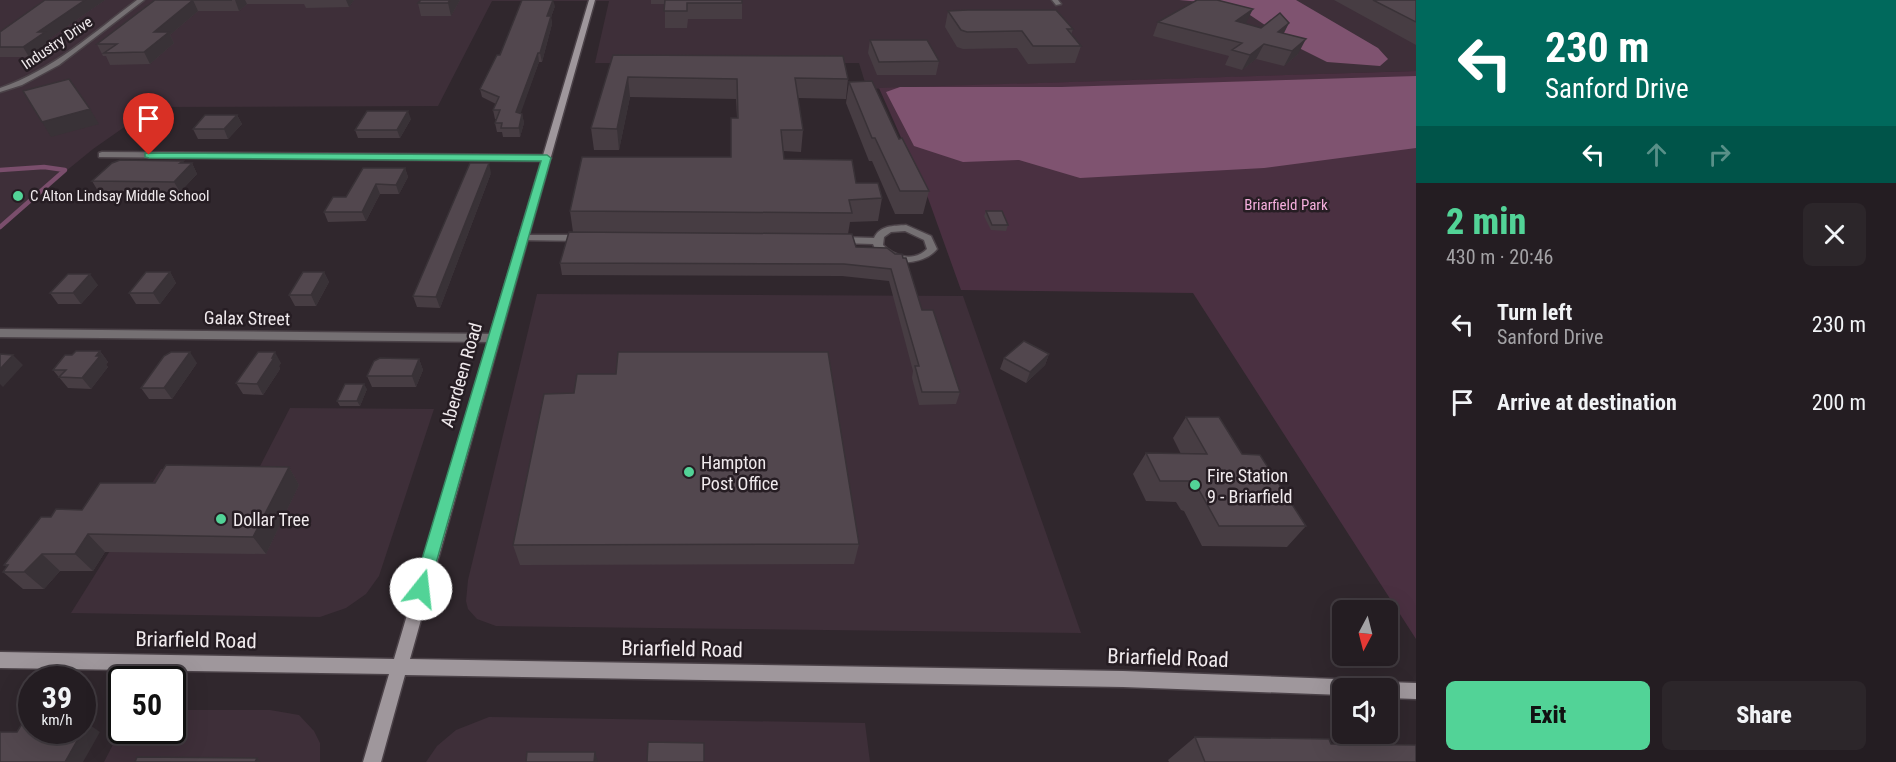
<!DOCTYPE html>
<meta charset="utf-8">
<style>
:root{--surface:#241d22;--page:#2c262a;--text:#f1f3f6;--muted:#a3a2a5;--line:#413b40;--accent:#52d397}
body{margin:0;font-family:"Roboto Condensed",sans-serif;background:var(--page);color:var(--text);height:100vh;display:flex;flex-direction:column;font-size:22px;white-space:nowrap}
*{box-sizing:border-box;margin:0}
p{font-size:20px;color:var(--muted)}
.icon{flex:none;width:33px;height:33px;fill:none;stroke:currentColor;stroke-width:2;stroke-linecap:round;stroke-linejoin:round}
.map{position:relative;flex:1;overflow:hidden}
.drawer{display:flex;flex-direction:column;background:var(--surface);width:480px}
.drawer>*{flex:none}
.banner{background:#00695c;color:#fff;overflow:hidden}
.needle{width:39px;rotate:187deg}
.controls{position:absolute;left:1332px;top:600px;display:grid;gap:12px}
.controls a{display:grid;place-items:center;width:66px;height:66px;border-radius:9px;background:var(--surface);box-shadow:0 6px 24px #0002,0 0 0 2px var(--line);font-size:30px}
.speed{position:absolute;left:18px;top:666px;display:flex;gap:12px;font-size:30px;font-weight:700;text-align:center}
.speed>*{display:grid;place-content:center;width:78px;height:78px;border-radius:50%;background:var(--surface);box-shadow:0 6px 24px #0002,0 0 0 2px var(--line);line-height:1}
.speed small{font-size:15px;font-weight:400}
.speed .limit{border:3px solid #111;border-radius:9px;background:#fff;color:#111}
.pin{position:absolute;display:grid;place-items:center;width:51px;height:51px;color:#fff;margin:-62px -26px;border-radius:50% 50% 50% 0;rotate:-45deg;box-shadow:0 0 6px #0007}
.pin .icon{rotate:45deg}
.me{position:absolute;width:66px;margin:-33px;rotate:16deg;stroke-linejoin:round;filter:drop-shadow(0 0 4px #0008)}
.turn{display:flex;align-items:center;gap:21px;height:126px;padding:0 30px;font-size:27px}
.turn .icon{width:78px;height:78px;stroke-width:2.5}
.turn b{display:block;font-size:42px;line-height:51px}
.lanes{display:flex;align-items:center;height:57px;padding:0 30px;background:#0003;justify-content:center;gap:30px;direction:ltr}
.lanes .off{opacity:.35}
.round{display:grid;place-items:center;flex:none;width:63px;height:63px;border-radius:9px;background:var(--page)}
.head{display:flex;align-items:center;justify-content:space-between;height:102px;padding:0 30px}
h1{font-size:36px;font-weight:800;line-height:45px;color:var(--accent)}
.button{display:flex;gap:12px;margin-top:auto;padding:12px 30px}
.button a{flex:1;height:69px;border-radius:9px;background:var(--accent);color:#111;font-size:24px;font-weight:800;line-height:69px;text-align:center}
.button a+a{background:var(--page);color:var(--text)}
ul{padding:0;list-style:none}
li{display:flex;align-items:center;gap:18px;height:78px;padding:0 30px}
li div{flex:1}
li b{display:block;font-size:22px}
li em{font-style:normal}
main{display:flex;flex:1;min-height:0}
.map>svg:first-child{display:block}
.built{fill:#3e2f39}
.green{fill:#4a3041}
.forest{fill:#7f5370}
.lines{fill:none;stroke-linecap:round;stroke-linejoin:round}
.stream{stroke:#7a4e6c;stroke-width:4.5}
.minor-casing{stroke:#4b4248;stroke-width:3}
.secondary-casing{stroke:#4b4248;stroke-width:3}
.minor{fill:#757073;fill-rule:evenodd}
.secondary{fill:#9f979c;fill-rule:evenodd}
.wall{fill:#473d43}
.shaded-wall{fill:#393237}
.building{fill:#52474e;stroke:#393237;stroke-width:1.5}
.route{fill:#52d397;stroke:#358962;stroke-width:1.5}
.poi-dot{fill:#52d397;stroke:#261d23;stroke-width:2}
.labels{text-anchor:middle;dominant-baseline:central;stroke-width:5;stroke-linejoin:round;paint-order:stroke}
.far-street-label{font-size:15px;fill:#f0eaed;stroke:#261d23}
.far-poi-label{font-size:15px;fill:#f0eaed;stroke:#261d23;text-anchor:start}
.far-park-label{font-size:15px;fill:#f5aedd;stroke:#261d23}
.street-label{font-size:18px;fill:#f0eaed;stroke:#261d23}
.poi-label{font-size:18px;fill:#f0eaed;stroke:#261d23;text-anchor:start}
.near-street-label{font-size:21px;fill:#f0eaed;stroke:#261d23}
</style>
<main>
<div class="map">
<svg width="1416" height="762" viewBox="0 0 1416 762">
<rect width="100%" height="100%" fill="#30272d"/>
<path class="built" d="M0 0H1416V71L867 89 859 63H595L609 1H492L438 106 153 107 93 149 0 225Z
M537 294 963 296 1081 633 496 626 477 619 468 609 466 601 468 580Z
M290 408 434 409 379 576 366 594 346 608 320 617 71 613 161 469 258 470Z
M173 710H270L299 715 314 731 320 743V762H104L121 729 172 730Z
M489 717 865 723 870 762H426L437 746 456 730Z"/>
<path class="green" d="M1416 71V639L1193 293 961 290 928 198 879 88Z"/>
<path class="forest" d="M1179 0H1296L1378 48 1388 59 1380 66 1327 62 1301 49 1235 5Z
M1416 76V148L1264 168 1080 178 1019 160 963 162 914 146 886 92 900 87H1061Z"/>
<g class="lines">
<path class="stream" d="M0 170 44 167 65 170 0 227"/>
<g class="minor-casing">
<path id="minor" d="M137 0H144L59 65 22 85 0 92V88C53 70 93 33 137 0Z
M1052 0H1058L1061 4 1056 5Z
M102 152 547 155 551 158 547 161 99 157V153Z
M906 225 931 236 937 249C923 267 881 268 873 244L840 243 835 240 840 237 874 238C880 225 893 226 906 225ZM905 231 924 240 927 249C914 262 895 257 883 245L884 237 891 232Z
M523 235H582L587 238 582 241 520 240 518 238Z
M0 329 494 334 500 338 494 342 0 337Z"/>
</g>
<g class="secondary-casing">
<path id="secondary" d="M589 0H595L410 659 1123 671 1362 680 1368 682 1370 688H1342V695L1123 687 405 675 381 762H363L389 674 0 668V652L394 659Z
M1388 682 1416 683V699L1388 698V688H1380L1382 684Z"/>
</g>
<use href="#minor" class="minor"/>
<use href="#secondary" class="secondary"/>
</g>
<path class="wall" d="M45 0H105L49 39 51 42 29 57H0V32Z
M155 0H354L349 7 306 8 304 4H247L239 11H198L170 35 174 43 150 64 110 65 106 56H103L97 44Z
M421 0H460L451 16H421L418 3Z
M651 0H742V19H688L687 28H665V4H651Z
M1334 0H1416V45Z
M555 6 551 17 552 24 542 62H539L520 113 522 114 524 123 520 137H503L502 132H497L495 123 496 119H495L493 110 496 104 482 97 480 89 500 55Z
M948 11 1073 29 1071 35 1081 46 1075 63 1028 64 1017 48 963 49 957 47 945 27Z
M1158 22 1246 23 1245 24 1284 34 1298 54 1284 66 1256 59 1242 70 1225 65 1229 56 1153 36Z
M870 40 939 61 936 75H877L868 53Z
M613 55 848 79 846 99 798 98 803 130 801 152 783 151 784 159 856 183 882 198 878 221 850 222 848 234 856 247 895 254 903 258 922 310 960 392 956 404 919 405 912 378 913 371 889 281 842 276 562 275 560 263 573 232 570 211 731 157V118H737L736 99 630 97 619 150H594L591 128Z
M849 82 899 139 929 191 923 214H895L872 161H869L846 103Z
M237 115 242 124 228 139H198L193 129Z
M411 119 400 138H358L355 130Z
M183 161 184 163H192L197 174 180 192 98 191 92 181Z
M405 168 408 177 399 194H380L366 221 328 222 324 212 346 197Z
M491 173 440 308 417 307 413 296Z
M986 211 1008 225 1006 231 991 230 984 216Z
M170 272 176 283 160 304H136L129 293Z
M324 272 329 282 316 306H295L289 295Z
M98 285 81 304H58L50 293Z
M100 351 108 362 106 365 108 367 91 389 68 388 53 370 72 355Z
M1049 354 1045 365 1026 383 1000 369 1004 358Z
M419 359 423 370 416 387H372L367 376Z
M197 363 172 399H149L141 388Z
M281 363 279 366 280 369 263 395 243 394 236 383Z
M367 389 360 406H340L337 401Z
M1186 417 1242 454 1306 526 1287 547 1202 546 1184 511 1181 510 1176 502 1146 501 1133 474 1146 453 1181 454 1173 438Z
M289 467 299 485 266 554 105 552 93 571H60L44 589H23L3 572 7 567 4 565 51 517 82 510 155 483Z
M859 544 854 564 520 565 513 545Z
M1195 737 1331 744 1416 762H1169L1168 760Z"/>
<path class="shaded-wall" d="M85 0H105L49 39 51 42 29 57 23 47 38 32Z
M193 0 198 11 170 35 174 43 150 64 144 52 154 32Z
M235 0H245L247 4 239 11Z
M346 0H354L349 7Z
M450 0H460L451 16 448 3Z
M553 0 555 6 551 17 552 24 542 62 540 53 547 16Z
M1253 9 1246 23 1229 35 1236 21Z
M1289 23 1282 37 1271 47 1278 32Z
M1306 39 1298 54 1284 66 1292 51Z
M1264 44 1256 59 1242 70 1250 55Z
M538 53 539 62 518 121 516 112Z
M628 77 630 97 619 150 617 129Z
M90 109 99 124 51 137 42 122Z
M408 111 411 119 400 138 397 130Z
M522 114 524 123 520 137 519 128Z
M237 115 242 124 228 139 224 129Z
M183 161 187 169 192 163 197 174 180 192 174 182 180 163Z
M489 163 491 173 440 308 436 297Z
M405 168 408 177 399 194 396 185Z
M376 184 380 194 366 221 362 212Z
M170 272 176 283 160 304 153 293Z
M324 272 329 282 316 306 311 295Z
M90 274 98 285 81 304 73 293Z
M100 351 108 362 106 365 108 367 91 389 82 378Z
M190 352 197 363 172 399 164 388Z
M275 352 281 363 279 366 280 369 263 395 257 384Z
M1049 354 1045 365 1026 383 1030 372Z
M13 355 23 365 3 387 0 384V369Z
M419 359 423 370 416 387 412 376Z
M364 384 367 389 360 406 357 401Z
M289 467 299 485 266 554 253 537Z
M88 534 105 552 93 571 75 554Z
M42 554 60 571 44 589 24 572Z
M87 723 100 732 83 762H65Z
M595 752 598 762H594Z
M257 758 261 762H255Z"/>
<path class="building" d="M45 0H85L38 32H45L23 47H0V32Z
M155 0H232H193L154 32H169L144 52 104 53 117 44H97Z
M421 0H450L448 3H418Z
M522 0H553L547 16H551L540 53H538L516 112 522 114 519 128H501L502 123H495L500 110H493L499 97 480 89 497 55H500Z
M665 0H742V3H687V11H664Z
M1197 0H1217L1253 9 1236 21 1261 28 1280 13 1289 23 1278 32 1306 39 1292 51 1264 44 1250 55 1232 50 1242 43 1158 22Z
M1373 0H1416V22Z
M968 10H1056L1073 29H1067L1081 46H1033L1022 31 967 32 961 30 948 11Z
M870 40H927L939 61 879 62Z
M613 55 843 56 848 79 795 78 803 130H781L784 159 852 160 856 183H878L882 198 849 200 852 213 570 211 582 157H731V118H738L737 79 628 77 617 129 591 128Z
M69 79 90 109 42 122 23 91Z
M872 81 899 139 902 138 929 191H900L875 138H872L849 82Z
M367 111H408L397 130H355Z
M205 115H237L224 129H193Z
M120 160 183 161 180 163H192L174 182 92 181 112 163Z
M470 163H489L436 297 413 296Z
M363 168H405L396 185 376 184 362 212H324L333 197H346Z
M986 211H1002L1008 225H992Z
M569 232 852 234 856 247 887 248 895 254H902L903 258H906L922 310H933L960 392H922L915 366H919L891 269 844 264 560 263Z
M146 272H170L153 293H129Z
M303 272H324L311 295H289Z
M68 274H90L73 293H50Z
M1024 341 1049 354 1030 372 1004 358Z
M76 351H100L96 356H100L82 378 59 377 66 370H53L65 355H72Z
M171 352H190L164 388H141L164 356Z
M258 352H275L272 358H274L257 384 236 383Z
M618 352H828L859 544 513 545 544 394 574 393 577 374H616Z
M0 354 13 355 0 369Z
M380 358 419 359 412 376H367L374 361Z
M345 384H364L357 401H337Z
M1186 417H1219L1242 454 1260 455 1306 526H1219L1199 490H1196L1191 481H1160L1146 453 1207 454Z
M166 465 289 467 253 537 88 534 75 554H42L24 572H3L8 565H4L41 517H51L56 509 82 510 100 483H155Z
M23 722H32V730H82V723H87L65 762H0V732H17Z
M1195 737 1329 739 1331 744 1416 745V762H1205Z
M648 742 704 743V762H647Z
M527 752H595L594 762H526Z
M137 757 257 758 255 762H135Z"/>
<path class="route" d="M145 153 547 155 551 158 427 595 421 597 415 595 413 589 541 161 149 158 145 157Z"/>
<g class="poi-dot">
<circle cx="18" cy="196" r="6"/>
<circle cx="689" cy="472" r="6"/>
<circle cx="1195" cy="485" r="6"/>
<circle cx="221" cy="519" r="6"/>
</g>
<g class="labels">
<g class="far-street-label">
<text transform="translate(57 43) rotate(-34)">Industry Drive</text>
</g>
<g class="far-poi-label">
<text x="30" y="196">C Alton Lindsay Middle School</text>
</g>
<g class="far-park-label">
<text x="1286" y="205">Briarfield Park</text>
</g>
<g class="street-label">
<text transform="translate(247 318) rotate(1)">Galax Street</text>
<text transform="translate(461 375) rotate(-74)">Aberdeen Road</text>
</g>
<g class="poi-label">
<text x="701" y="462">Hampton<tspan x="701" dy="21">Post Office</tspan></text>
<text x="1207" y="475">Fire Station<tspan x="1207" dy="21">9 - Briarfield</tspan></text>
<text x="233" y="519">Dollar Tree</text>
</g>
<g class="near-street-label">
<text transform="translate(196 640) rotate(1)">Briarfield Road</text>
<text transform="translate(682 649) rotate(1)">Briarfield Road</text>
<text transform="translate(1168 658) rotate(2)">Briarfield Road</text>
</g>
</g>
</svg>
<div class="controls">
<a><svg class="needle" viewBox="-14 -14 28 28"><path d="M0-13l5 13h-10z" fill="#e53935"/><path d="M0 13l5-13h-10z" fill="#a3a2a5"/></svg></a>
<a><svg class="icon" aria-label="sound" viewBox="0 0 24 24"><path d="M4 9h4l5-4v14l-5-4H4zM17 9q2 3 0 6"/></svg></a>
</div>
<div class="speed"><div>39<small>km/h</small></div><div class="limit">50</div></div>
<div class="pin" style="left:149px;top:155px;background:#d93025"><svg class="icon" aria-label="arrive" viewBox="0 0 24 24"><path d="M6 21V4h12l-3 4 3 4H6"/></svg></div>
<svg class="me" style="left:421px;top:589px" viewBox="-20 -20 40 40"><circle r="19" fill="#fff"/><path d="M0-13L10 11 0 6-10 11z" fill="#52d397"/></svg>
</div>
<section class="drawer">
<div class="banner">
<div class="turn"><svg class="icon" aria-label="left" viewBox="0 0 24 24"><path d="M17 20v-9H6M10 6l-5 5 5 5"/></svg><div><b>230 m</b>Sanford Drive</div></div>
<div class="lanes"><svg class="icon" aria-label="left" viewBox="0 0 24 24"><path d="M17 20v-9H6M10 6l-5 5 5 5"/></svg><svg class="icon off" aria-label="ahead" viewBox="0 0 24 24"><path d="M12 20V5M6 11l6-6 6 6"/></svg><svg class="icon off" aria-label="right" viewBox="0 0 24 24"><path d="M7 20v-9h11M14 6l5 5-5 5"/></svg></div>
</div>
<div class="head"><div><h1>2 min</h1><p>430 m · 20:46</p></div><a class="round"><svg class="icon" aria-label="close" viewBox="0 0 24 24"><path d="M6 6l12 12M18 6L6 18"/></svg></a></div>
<ul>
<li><svg class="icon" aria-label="left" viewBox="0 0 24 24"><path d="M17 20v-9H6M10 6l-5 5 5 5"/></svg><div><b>Turn left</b><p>Sanford Drive</p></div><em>230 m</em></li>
<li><svg class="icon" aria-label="arrive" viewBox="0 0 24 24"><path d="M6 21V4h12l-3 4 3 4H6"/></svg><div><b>Arrive at destination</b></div><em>200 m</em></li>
</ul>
<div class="button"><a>Exit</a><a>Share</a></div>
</section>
</main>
